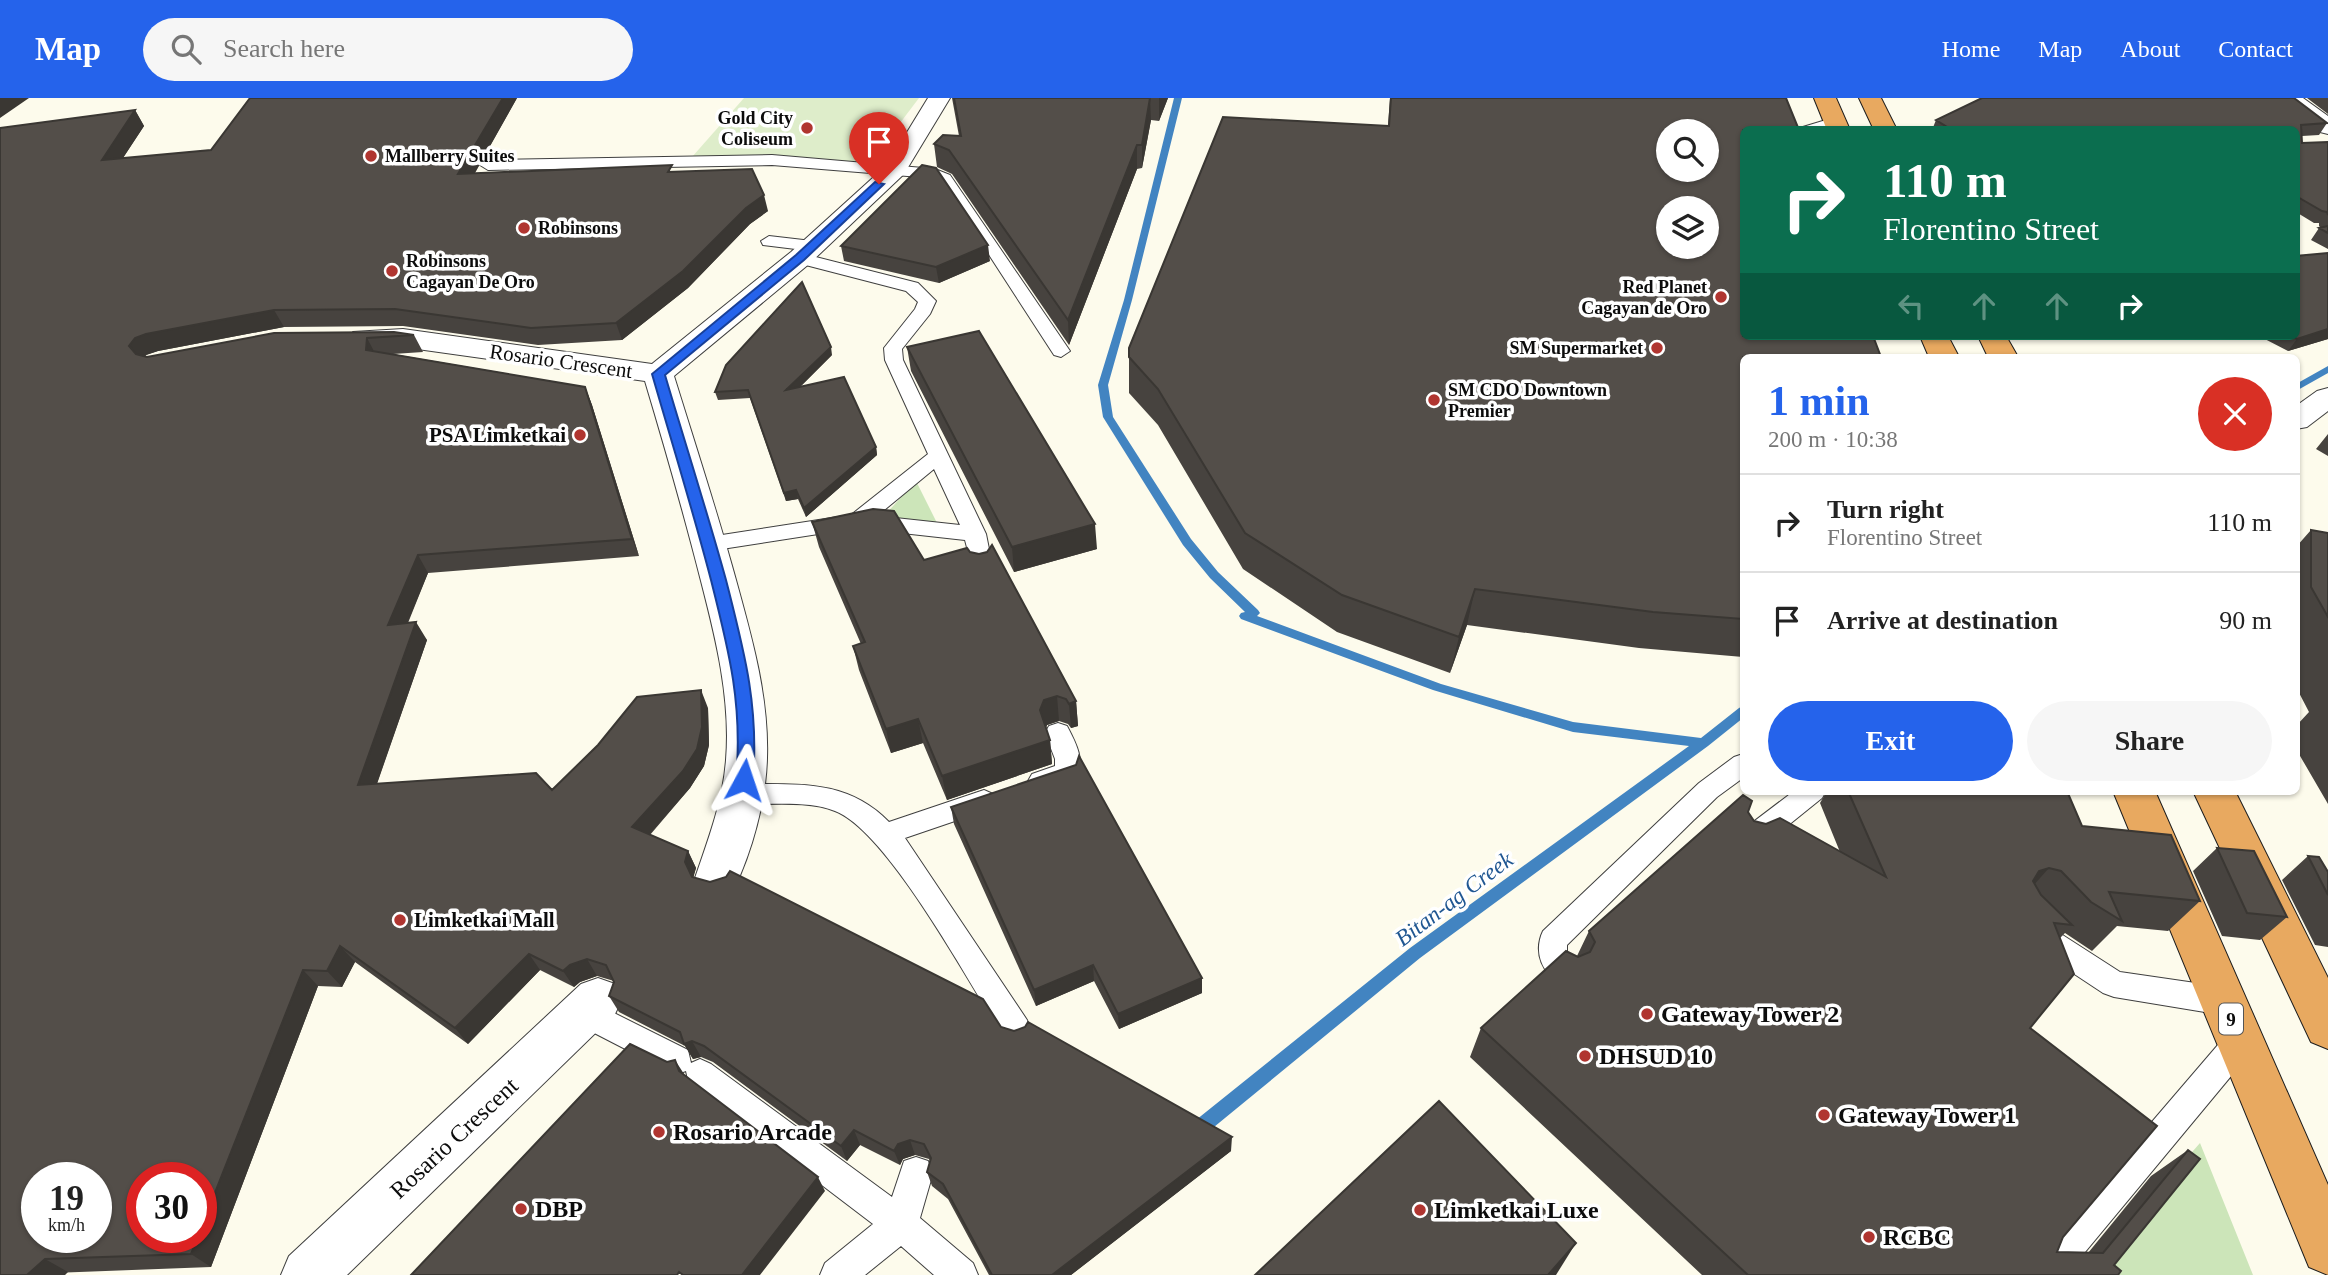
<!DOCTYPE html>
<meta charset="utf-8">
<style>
:root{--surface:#fff;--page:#f6f6f6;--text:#222;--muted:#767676;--line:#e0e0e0;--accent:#2563eb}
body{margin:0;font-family:Georgia,serif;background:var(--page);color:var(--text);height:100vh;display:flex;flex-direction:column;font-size:26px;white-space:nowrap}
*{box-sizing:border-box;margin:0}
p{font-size:23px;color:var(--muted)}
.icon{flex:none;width:38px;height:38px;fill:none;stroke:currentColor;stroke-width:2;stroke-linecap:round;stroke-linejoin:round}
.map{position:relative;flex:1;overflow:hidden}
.details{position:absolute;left:1740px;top:256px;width:560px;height:441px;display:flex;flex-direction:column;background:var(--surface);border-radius:10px;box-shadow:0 2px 5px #0004}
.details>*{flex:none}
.guide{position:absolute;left:1740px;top:28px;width:560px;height:214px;border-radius:10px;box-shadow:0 2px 5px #0004;background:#0b6e4f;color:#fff;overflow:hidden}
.tools{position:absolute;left:1656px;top:21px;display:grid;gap:14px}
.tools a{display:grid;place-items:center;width:63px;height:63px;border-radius:50%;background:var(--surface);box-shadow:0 2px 5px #0004;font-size:35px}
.speed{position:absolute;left:21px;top:1064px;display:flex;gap:14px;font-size:35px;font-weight:700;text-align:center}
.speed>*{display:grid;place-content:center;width:91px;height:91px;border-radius:50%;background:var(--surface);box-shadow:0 2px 5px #0004;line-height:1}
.speed small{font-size:18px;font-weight:400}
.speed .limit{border:10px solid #d22;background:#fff;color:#111}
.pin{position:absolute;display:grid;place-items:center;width:60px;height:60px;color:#fff;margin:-72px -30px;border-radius:50% 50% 50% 0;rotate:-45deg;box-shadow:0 0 7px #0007}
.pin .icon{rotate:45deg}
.me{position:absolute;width:77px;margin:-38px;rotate:5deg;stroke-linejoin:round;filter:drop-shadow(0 0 5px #0008)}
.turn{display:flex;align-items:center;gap:24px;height:147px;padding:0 28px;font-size:32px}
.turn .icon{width:91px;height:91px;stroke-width:2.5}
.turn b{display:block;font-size:49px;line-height:60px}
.lanes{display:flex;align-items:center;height:66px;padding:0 28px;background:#0003;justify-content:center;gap:35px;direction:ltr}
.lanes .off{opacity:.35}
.round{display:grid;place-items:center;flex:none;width:74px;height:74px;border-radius:37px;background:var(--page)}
.overview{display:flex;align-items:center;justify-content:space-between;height:119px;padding:0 28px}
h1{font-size:42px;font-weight:700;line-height:52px;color:var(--accent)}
.primary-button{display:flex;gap:14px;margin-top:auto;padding:14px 28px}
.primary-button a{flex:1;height:80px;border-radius:42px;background:var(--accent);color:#fff;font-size:28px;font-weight:700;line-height:80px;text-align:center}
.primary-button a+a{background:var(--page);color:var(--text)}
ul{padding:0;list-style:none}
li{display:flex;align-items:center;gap:21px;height:98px;padding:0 28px;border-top:2px solid var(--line)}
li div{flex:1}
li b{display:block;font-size:26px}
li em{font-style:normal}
header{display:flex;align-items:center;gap:42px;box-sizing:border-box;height:98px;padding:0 35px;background:var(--accent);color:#fff}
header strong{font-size:33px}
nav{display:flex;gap:38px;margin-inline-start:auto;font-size:24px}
.search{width:490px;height:63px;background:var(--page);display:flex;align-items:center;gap:18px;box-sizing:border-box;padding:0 24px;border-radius:38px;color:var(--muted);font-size:26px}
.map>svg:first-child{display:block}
.green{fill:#cce5b9}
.pitch{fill:#deedca}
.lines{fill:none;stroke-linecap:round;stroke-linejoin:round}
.stream{fill:#4284c1;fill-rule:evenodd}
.lane-casing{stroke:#3f3f3f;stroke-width:2}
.street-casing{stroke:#3f3f3f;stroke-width:2}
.highway-casing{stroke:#1d1d1d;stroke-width:2}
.lane{fill:#fff;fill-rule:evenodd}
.street{fill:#fff;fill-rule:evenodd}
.highway{fill:#e8a960;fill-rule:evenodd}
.wall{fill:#47433f}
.shaded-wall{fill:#3a3733}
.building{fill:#534e49;stroke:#3a3733;stroke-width:2;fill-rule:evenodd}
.route{fill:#2563eb;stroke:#184099;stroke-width:2}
.poi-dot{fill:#b03530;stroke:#fff;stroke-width:2.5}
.labels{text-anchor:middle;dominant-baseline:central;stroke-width:7;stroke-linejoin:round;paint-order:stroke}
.far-poi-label{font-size:18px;font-weight:bold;fill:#0c0c0c;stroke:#fff;text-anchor:start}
.shield{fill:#fff;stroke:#555;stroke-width:2}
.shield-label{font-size:19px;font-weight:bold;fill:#0c0c0c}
.street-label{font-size:21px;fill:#0c0c0c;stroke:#fff}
.poi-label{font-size:21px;font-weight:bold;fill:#0c0c0c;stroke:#fff;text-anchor:end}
.water-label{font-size:23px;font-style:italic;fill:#205792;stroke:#fff}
.near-poi-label{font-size:24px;font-weight:bold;fill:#0c0c0c;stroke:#fff;text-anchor:start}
.near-street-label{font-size:24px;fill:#0c0c0c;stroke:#fff}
</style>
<header>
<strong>Map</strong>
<div class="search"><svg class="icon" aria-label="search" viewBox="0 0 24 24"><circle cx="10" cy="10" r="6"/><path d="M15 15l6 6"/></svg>Search here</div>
<nav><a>Home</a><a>Map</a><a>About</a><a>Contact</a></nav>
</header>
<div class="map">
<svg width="2328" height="1177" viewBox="0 0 2328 1177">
<rect width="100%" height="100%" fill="#fdfbec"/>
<path class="green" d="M916 383 939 429 883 419Z
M2200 1045 2253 1177H2099L2163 1087Z"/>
<path class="pitch" d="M744 0H919L863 74 692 59Z"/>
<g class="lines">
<path class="stream" d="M1174 0H1182L1132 202 1108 287 1113 319 1191 441 1218 474 1258 512 1260 515 1257 518 1441 586 1573 624 1701 640 1739 610 1743 608V620L1708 648 1420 860 1203 1038 1197 1040 1191 1038 1189 1032 1191 1026 1410 850 1689 648 1573 634 1433 592 1241 521 1239 518 1241 515 1245 514 1210 480 1183 447 1103 319 1098 287 1124 202Z
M2328 268V275L2296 293V286Z"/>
<g class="lane-casing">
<path id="lane" d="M1836 19 1841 20 1843 23 1841 26 1819 32H1793Z
M772 57 935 71 950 77 1070 253 1061 259 1054 257 947 92 940 83 932 80 772 67 488 72 480 67 488 62Z
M769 138 812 143 820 148 812 153 763 147 761 143Z
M800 155 918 185 936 203 930 216 902 251 903 262 986 436 993 471 990 476 982 478 974 476 965 442 857 430 709 453 701 451 698 446 701 441 709 439 851 417 928 356 885 262 884 250 915 211 918 204 906 193 794 164 792 160ZM934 371 960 427 877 418Z
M1058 625 1067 628C1076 645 1086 664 1076 681 1062 686 1047 695 1032 690L1028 683 1032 676 1055 668V661L1045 635 1049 628Z
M1743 656V680L1717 699 1567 847V856L1579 873 1574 882 1564 886C1542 878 1533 854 1543 833L1699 685 1734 659Z
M740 686C797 687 846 680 889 724L984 692 993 696 997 703 993 710 905 740 1027 922 1031 932 1027 942 1016 946 1005 942C972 890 888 733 835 713 808 702 770 707 740 706L731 703 727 696 731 689Z
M1794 693H1826L1822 700 1760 750 1750 753 1740 750 1736 742 1740 734Z
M2043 824 2053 827 2061 836 2120 874 2223 889 2234 893 2238 903 2234 913 2223 917 2114 899 2103 895 2041 854 2029 836 2033 827Z
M584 900 688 952 691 965 700 961 711 966 892 1099 904 1063 916 1059 928 1063 933 1075 920 1120 973 1165 978 1177H934L901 1148 865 1177H820L825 1165 873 1126 689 986 686 973 677 976 666 972 573 924 569 914 573 904Z
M2240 930 2251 934 2255 944 2251 954 2066 1177H2026L2031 1165 2229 934Z"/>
</g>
<g class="street-casing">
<path id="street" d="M928 0H950L904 76 809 166 674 278C695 346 717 413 736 482 752 540 769 599 767 660 766 703 752 754 733 793L717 798 701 793 695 780C708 742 723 703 726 662 731 602 716 541 701 483 684 416 665 350 645 283L403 249 353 246 349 240 353 234 403 231 652 266 791 154 887 67Z
M2278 0H2303L2328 18V36L2320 34Z
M2328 290V313L2307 329 2296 331V308L2317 293Z
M598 880 615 886 622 901 615 916 347 1177H281L289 1158 581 886Z"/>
</g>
<g class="highway-casing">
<path id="highway" d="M1814 0H1836L1850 32H1827Z
M1859 0H1881L1897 32H1874Z
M1920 238H1948L1959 259H1929Z
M1978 238H2006L2018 259H1988Z
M2113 693H2155L2328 1087V1177L2309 1169Z
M2193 693H2235L2328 880V951L2311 944Z"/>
</g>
<use href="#lane" class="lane"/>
<use href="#street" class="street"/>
<use href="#highway" class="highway"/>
</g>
<path class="wall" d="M517 0 475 75 673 74 768 113 750 126 688 190 622 242 538 247 403 228 284 229 158 253 146 257 145 259H147L274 235 414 237 423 254 393 256 585 289 592 307 639 458 428 475 408 525 427 542 377 686 552 692 708 610 709 647 704 668 690 690 650 737 688 753 696 770 693 779 1001 929 1231 1053 1071 1177H989L948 1101 932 1088 927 1074 930 1063 929 1061 915 1057 903 1061 900 1067 860 1047 847 1063 713 964 701 959 693 961 685 948 619 914 609 898 614 883 597 878 580 884 574 889 540 872 468 946 355 864 342 889 318 888 211 1169 0 1177V30L135 12 144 28 123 60 211 52Z
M952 0H1168L1159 23 1151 22 1142 70 1137 71 1069 247 952 76 937 69 934 46 959 38Z
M1390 0H1786L1743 259V559L1639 550 1467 527 1450 575 1337 534 1243 471 1158 327 1129 295V250L1388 28Z
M2307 0H2328V16Z
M1936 22 2327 25 2319 37 2302 38V45L2328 44V151L2311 142 2319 130H2321L2319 128V125H2314L2296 114V32H1932Z
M841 148 990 163 939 185 844 163Z
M2259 238H2296L2328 241 2288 253Z
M907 249 1097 451 1014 474 911 273Z
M832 257 800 289 876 349 877 357 806 419 798 401 786 403 750 300 718 302 715 294Z
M2328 336V358L2316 351Z
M812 424 924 462 1076 603 1078 628 1071 630 1068 626 1059 623 1047 627 1046 629 1050 642 1052 666 947 702 923 645 891 655 859 572 853 548 861 546 819 449Z
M2311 432 2328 435V706L2296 651V628L2309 614 2296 589V449Z
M1827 693H2067L2082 728 2200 803 2168 833 2117 828 2092 853 2065 835 2060 840 2030 930 2063 1139 2057 1154 2088 1155 2151 1078 2188 1052 2114 1167 2118 1177H1702L1470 959 1481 930 1577 858 1589 833 1748 714 1754 723 1840 754 1820 705Z
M951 709 1202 895 1119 931 1094 883 1036 908 954 726Z
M2217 750 2287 819 2260 842 2222 838 2193 773Z
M2308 758 2328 774V849L2315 847 2282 782Z"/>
<path class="shaded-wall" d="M0 0H29L0 20Z
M503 0H517L465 92 458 76Z
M1150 0 1151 22 1142 70V47Z
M1159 0H1168L1159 23Z
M135 12 144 28 111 78 102 62Z
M1137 47V71L1069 247 1068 222Z
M764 97 768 113 750 126 688 190 622 242 616 225 746 110Z
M988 147 990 163 939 185 936 169Z
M274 212 284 229 158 253 146 257 140 265 129 248 135 240 146 236Z
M2328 231V241L2288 253 2297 241Z
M367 240 376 257 366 252Z
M831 249 832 257 788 301 786 292Z
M585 289 592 307 639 458 632 441Z
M876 349 877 357 806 419 804 410Z
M796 392 798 401 786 403 784 395Z
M1095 426 1097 451 1014 474 1012 449Z
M418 457 428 475 399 545 388 527Z
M1475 491 1467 527 1450 575 1459 539Z
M416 524 427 542 370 705 358 687Z
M701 592 708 610 709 647 704 668 690 690 641 746 632 729Z
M1057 598 1059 623 1047 627 1043 636 1040 612 1044 602Z
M1076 603 1078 628 1071 630 1069 606Z
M918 621 923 645 891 655 886 631Z
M1050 642 1052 666 947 702 942 678Z
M688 753 696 770 693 781 685 764Z
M2049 770 2022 800 2039 773Z
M340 848 355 864 342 889 327 873Z
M529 856 540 872 468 946 455 930Z
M587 861 597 878 580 884 574 889 563 873 570 867Z
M1093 867 1094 883 1036 908 1034 892Z
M303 872 318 888 211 1169 191 1156 198 1139H201V1130Z
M1202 880V895L1119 931 1118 916Z
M692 943 701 959 693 961 684 946Z
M675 962 684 976 687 988 679 973Z
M854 1032 860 1047 847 1063 841 1048Z
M1232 1039 1231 1053 1071 1177H1052Z
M910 1042 915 1057 903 1061 900 1067 894 1053 898 1046Z
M818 1079 825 1093 760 1177H742Z
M1576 1145 1556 1177H1548Z
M45 1161 68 1174 65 1177H27Z"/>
<path class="building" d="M250 0H503L458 76 672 67 668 74 752 71 764 97 746 110 683 173 616 225 531 230 395 211 274 212 146 236 135 240 129 248 136 256 147 259 274 235 394 234 414 237 367 240 366 252 585 289 632 441 418 457 388 527 416 524 358 687 536 675 552 692 598 647 637 599 701 592 702 629 697 651 683 673 632 729 688 753 685 764 692 779 710 784 726 779 730 773 983 901 1001 929 1014 933 1025 929 1028 924 1232 1039 1052 1177H992L943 1086 927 1074 931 1060 924 1046 910 1042 898 1046 894 1053 854 1032 841 1048 704 948 692 943 684 946 680 934 609 898 614 884 606 867 587 861 570 867 563 873 529 856 455 930 340 848 327 873 303 872 201 1130V1080H142V1139H198L191 1156 45 1161 27 1177H0V30L135 12 102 62 211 52ZM37 1080H96V1139H37Z
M954 0H1150L1142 47H1137L1068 222 949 52 934 46 943 37 961 38Z
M1391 0H1786L1799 32H1743V238H1873L1881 259H1743V521L1653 514 1475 491 1459 539 1342 497 1245 435 1158 291 1129 259V250L1223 19 1389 28ZM1668 33H1706V72H1668ZM1668 110H1706V149H1668Z
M1982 0H2294L2327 25 2301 27 2302 45 2328 44V117L2327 114 2322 113 2296 98V32H1952L1936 22Z
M922 67 936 70 988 147 936 169 841 148Z
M2328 128V135L2319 130Z
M2328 155V231L2297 241 2291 238H2296V158Z
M802 184 831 249 786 292 844 279 876 349 804 410 796 392 784 395 748 292 715 294 726 267Z
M979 233 1095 426 1012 449 907 249Z
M873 411 894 413 924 462 967 450 970 454 979 456 987 454 992 447 1076 603 1069 606 1066 601 1057 598 1044 602 1040 612 1050 642 942 678 918 621 886 631 853 548 865 544 812 424Z
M2311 432 2328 435V519L2311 489Z
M1079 658 1202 880 1118 916 1093 867 1034 892 951 709 1076 667Z
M1848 693H2067L2082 728 2171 737 2200 803 2109 794 2122 823 2091 804 2061 773 2049 770 2039 773 2033 783 2041 797 2072 827 2054 825 2074 876 2030 930 2157 1028 2063 1139 2057 1154 2103 1155 2188 1052 2200 1061 2114 1167 2121 1173 2118 1177H1748L1481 930 1566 853 1578 859 1590 854 1595 844 1589 833 1743 697 1752 703 1748 714 1754 723 1766 726 1780 720 1886 779Z
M2217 750 2254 753 2287 819 2247 815Z
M2308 758 2319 759 2328 774V797Z
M630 946 667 964 675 962 679 973 818 1079 742 1177H683L679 1174 677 1177H411Z
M1439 1003 1576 1145 1548 1177H1255Z"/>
<path class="route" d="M875 84 884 86 804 162 665 277C685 345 707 413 726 482 744 553 759 607 753 682L750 687H738L736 682C743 607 729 553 711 482 693 413 672 345 652 276L796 157Z"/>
<g class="poi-dot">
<circle cx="807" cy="30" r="7"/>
<circle cx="371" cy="58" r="7"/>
<circle cx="524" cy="130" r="7"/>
<circle cx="392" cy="173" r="7"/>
<circle cx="1721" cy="199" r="7"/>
<circle cx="1657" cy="250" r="7"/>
<circle cx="1434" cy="302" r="7"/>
<circle cx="580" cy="337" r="7"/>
<circle cx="400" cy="822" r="7"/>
<circle cx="1647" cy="916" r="7"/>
<circle cx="1585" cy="958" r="7"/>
<circle cx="1824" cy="1017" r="7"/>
<circle cx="659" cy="1034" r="7"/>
<circle cx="521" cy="1111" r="7"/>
<circle cx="1420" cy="1112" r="7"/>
<circle cx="1869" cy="1139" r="7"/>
</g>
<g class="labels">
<g class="far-poi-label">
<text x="793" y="20" text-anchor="end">Gold City<tspan x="793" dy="21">Coliseum</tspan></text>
<text x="385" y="58">Mallberry Suites</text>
<text x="538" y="130">Robinsons</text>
<text x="406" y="163">Robinsons<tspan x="406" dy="21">Cagayan De Oro</tspan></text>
<text x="1707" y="189" text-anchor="end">Red Planet<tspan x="1707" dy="21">Cagayan de Oro</tspan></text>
<text x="1643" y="250" text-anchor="end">SM Supermarket</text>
<text x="1448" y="292">SM CDO Downtown<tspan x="1448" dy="21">Premier</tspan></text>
</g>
<rect class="shield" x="2219" y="905.5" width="24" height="31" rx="5"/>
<g class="shield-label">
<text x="2231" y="921">9</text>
</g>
<g class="street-label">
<text transform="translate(561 263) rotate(8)">Rosario Crescent</text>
</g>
<g class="poi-label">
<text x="566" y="337">PSA Limketkai</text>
<text x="414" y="822" text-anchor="start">Limketkai Mall</text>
</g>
<g class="water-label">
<text transform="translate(1454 801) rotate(-37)">Bitan-ag Creek</text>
</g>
<g class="near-poi-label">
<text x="1661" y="916">Gateway Tower 2</text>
<text x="1599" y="958">DHSUD 10</text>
<text x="1838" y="1017">Gateway Tower 1</text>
<text x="673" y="1034">Rosario Arcade</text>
<text x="535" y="1111">DBP</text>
<text x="1434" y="1112">Limketkai Luxe</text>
<text x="1883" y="1139">RCBC</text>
</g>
<g class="near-street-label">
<text transform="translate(454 1040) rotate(-43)">Rosario Crescent</text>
</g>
</g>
</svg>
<div class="tools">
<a><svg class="icon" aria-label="search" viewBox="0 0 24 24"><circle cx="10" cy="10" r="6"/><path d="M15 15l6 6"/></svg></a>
<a><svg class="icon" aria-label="layers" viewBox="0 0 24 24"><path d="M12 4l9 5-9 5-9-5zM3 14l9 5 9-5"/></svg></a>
</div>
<div class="speed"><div>19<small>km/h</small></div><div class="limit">30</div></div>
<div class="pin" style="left:879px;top:86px;background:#d93025"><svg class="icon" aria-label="arrive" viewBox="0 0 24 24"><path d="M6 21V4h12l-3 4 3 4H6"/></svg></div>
<svg class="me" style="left:744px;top:682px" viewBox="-20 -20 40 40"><path d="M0-17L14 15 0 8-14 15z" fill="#2563eb" stroke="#fff" stroke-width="4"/></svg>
<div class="guide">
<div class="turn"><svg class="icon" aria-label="right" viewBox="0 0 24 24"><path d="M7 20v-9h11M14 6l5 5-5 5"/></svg><div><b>110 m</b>Florentino Street</div></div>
<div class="lanes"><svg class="icon off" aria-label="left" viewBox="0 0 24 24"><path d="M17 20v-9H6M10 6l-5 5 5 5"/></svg><svg class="icon off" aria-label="ahead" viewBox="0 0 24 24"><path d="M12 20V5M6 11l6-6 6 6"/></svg><svg class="icon off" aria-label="ahead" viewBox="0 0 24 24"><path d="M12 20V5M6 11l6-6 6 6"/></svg><svg class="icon" aria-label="right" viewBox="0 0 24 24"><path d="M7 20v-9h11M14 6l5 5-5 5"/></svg></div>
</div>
<section class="details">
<div class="overview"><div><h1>1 min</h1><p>200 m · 10:38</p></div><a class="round" style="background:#d93025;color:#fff"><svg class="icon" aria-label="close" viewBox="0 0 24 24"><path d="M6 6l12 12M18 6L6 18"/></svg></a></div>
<ul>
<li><svg class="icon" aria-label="right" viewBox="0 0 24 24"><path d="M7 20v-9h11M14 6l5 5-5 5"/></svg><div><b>Turn right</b><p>Florentino Street</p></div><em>110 m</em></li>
<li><svg class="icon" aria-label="arrive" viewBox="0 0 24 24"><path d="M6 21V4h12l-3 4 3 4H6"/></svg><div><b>Arrive at destination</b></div><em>90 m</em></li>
</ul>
<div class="primary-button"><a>Exit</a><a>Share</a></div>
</section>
</div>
